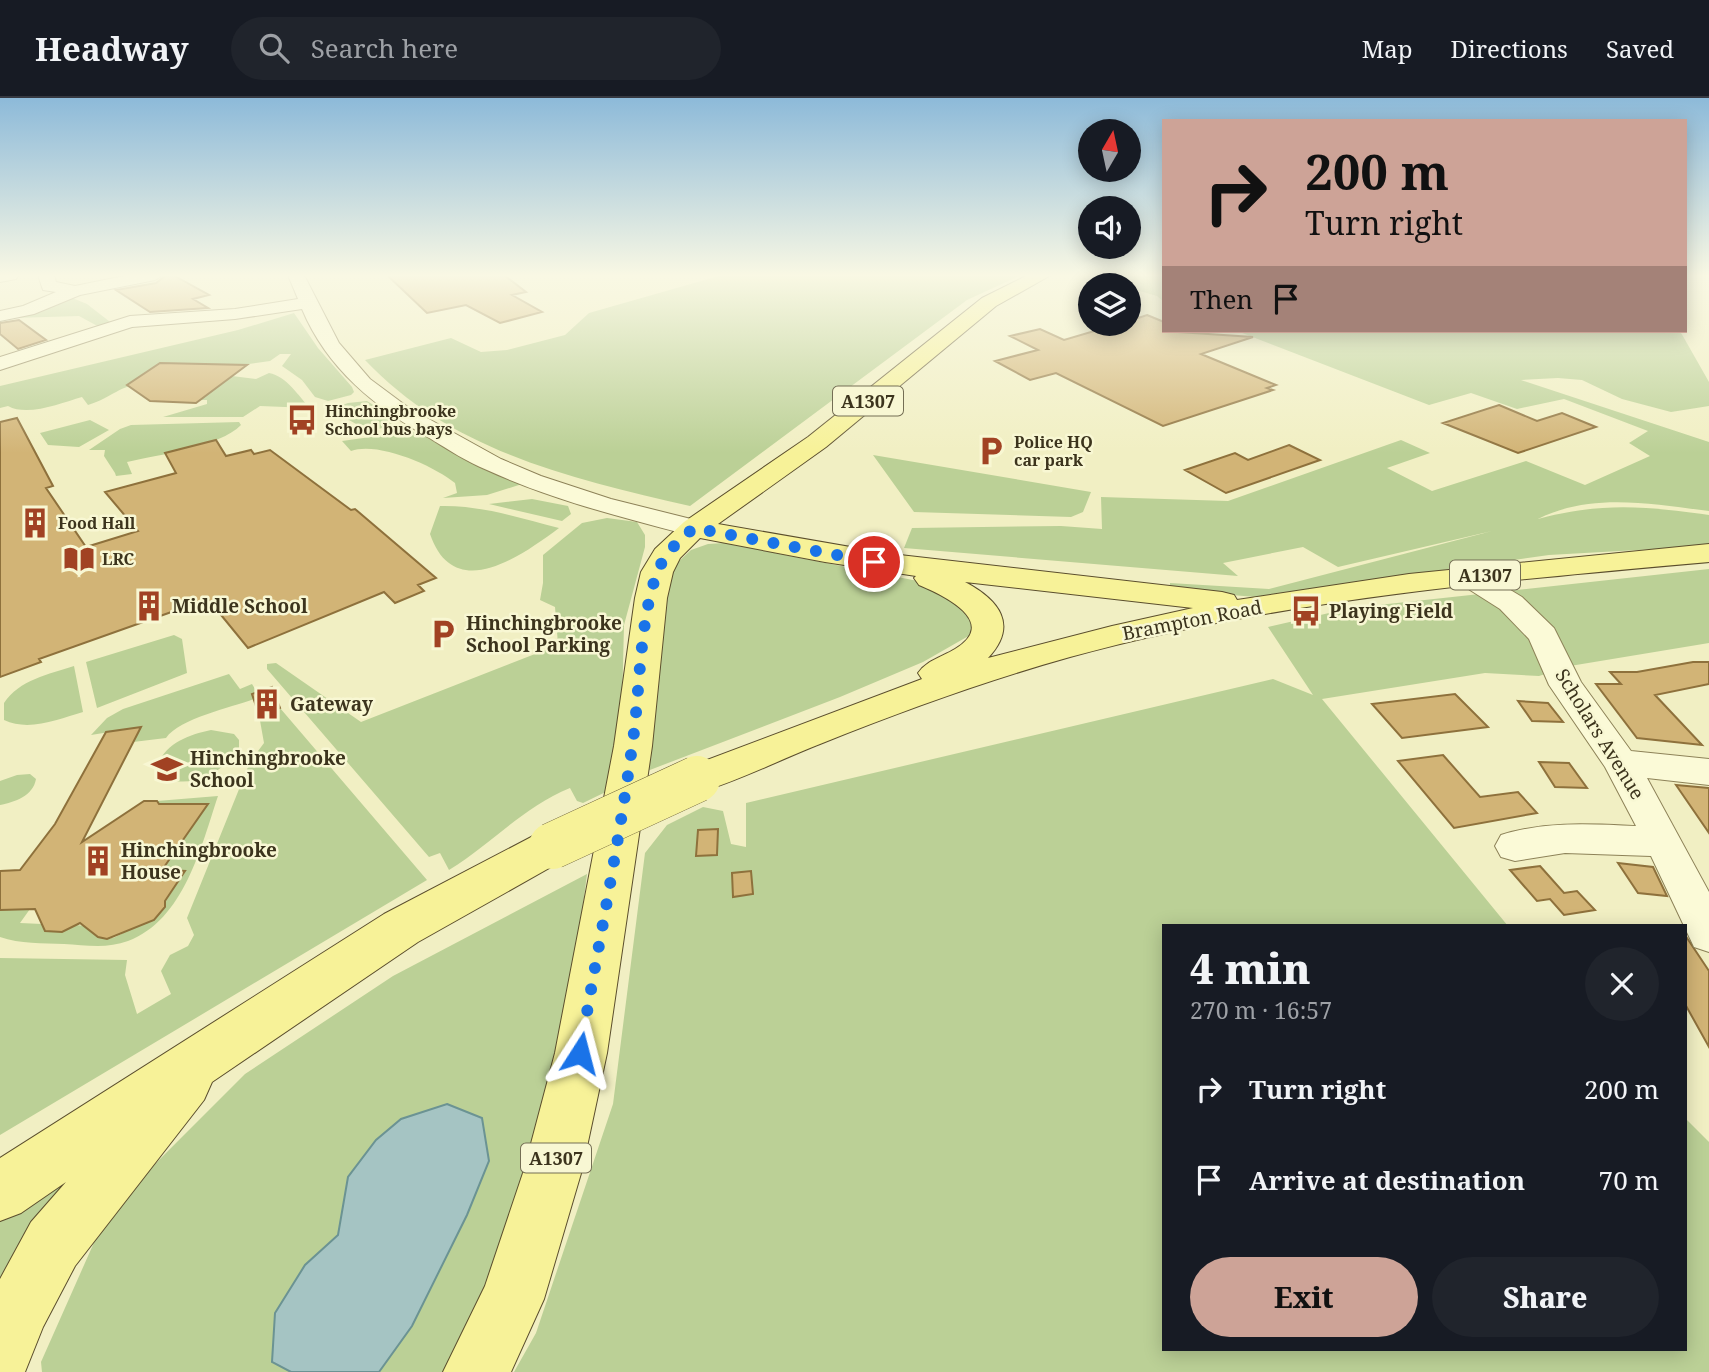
<!DOCTYPE html>
<meta charset="utf-8">
<style>
:root{--surface:#171b24;--page:#20242c;--text:#f1f3f6;--muted:#9ea1a6;--line:#363941;--accent:#cda397}
body{margin:0;font-family:"Noto Serif",serif;background:var(--page);color:var(--text);height:100vh;display:flex;flex-direction:column;font-size:26px;white-space:nowrap}
*{box-sizing:border-box;margin:0}
p{font-size:23px;color:var(--muted)}
.icon{flex:none;width:38px;height:38px;fill:none;stroke:currentColor;stroke-width:2;stroke-linecap:round;stroke-linejoin:round}
.map{position:relative;flex:1;overflow:hidden}
.drawer{position:absolute;left:1162px;top:826px;width:525px;height:427px;display:flex;flex-direction:column;background:var(--surface);border-radius:0px;box-shadow:0 4px 18px #0003}
.drawer>*{flex:none}
.hud{position:absolute;left:1162px;top:21px;width:525px;height:214px;border-radius:0px;box-shadow:0 4px 18px #0003;background:#cda397;color:#111;overflow:hidden}
.needle{width:46px;rotate:9deg}
.fabs{position:absolute;left:1078px;top:21px;display:grid;gap:14px}
.fabs a{display:grid;place-items:center;width:63px;height:63px;border-radius:50%;background:var(--surface);box-shadow:0 4px 18px #0003;font-size:35px}
.pin{position:absolute;display:grid;place-items:center;width:60px;height:60px;color:#fff;margin:-30px;border:4px solid #fff;border-radius:50%;box-shadow:0 2px 7px #0007}
.me{position:absolute;width:77px;margin:-38px;rotate:9deg;stroke-linejoin:round;filter:drop-shadow(0 0 5px #0008)}
.turn{display:flex;align-items:center;gap:24px;height:147px;padding:0 28px;font-size:32px}
.turn .icon{width:91px;height:91px;stroke-width:2.5}
.turn b{display:block;font-size:49px;line-height:60px}
.then{display:flex;align-items:center;height:66px;padding:0 28px;background:#0003;gap:14px;font-size:26px}
.round{display:grid;place-items:center;flex:none;width:74px;height:74px;border-radius:37px;background:var(--page)}
.head{display:flex;align-items:center;justify-content:space-between;height:119px;padding:0 28px}
h1{font-size:42px;font-weight:800;line-height:52px}
.cta{display:flex;gap:14px;margin-top:auto;padding:14px 28px}
.cta a{flex:1;height:80px;border-radius:42px;background:var(--accent);color:#111;font-size:28px;font-weight:800;line-height:80px;text-align:center}
.cta a+a{background:var(--page);color:var(--text)}
ul{padding:0;list-style:none}
li{display:flex;align-items:center;gap:21px;height:91px;padding:0 28px}
li div{flex:1}
li b{display:block;font-size:26px}
li em{font-style:normal}
header{display:flex;align-items:center;gap:42px;box-sizing:border-box;height:98px;padding:0 35px;background:var(--surface);border-bottom:2px solid var(--line)}
header strong{font-size:33px}
nav{display:flex;gap:38px;margin-inline-start:auto;font-size:24px}
.search{width:490px;height:63px;background:var(--page);display:flex;align-items:center;gap:18px;box-sizing:border-box;padding:0 24px;border-radius:38px;color:var(--muted);font-size:26px}
.map>svg:first-child{display:block}
.green{fill:#bbd096}
.water{fill:#a5c4c3;stroke:#6b9393;stroke-width:2}
.building{fill:#d2b476;stroke:#8e713c;stroke-width:2}
.lines{fill:none;stroke-linecap:round;stroke-linejoin:round}
.minor-casing{stroke:#8d8258;stroke-width:2}
.major-casing{stroke:#5b4e2d;stroke-width:2}
.minor{fill:#fbfad7;fill-rule:evenodd}
.major{fill:#f7f298;fill-rule:evenodd}
.major-bridge-casing{stroke:#5b4e2d;stroke-width:47;stroke-linecap:butt}
.major-bridge{stroke:#f7f298;stroke-width:46}
.route{stroke:#1a73e8;stroke-width:12;stroke-dasharray:0 21.6}
.labels{text-anchor:middle;dominant-baseline:central;stroke-width:5;stroke-linejoin:round;paint-order:stroke}
.far-poi-label{font-size:16px;font-weight:bold;fill:#3c341d;stroke:#f8f7d3;text-anchor:start}
.shield{fill:#f8f7d3;stroke:#746e54;stroke-width:2}
.shield-label{font-size:18px;font-weight:bold;fill:#3c341d}
.poi-label{font-size:19px;font-weight:bold;fill:#3c341d;stroke:#f8f7d3;text-anchor:start}
.street-label{font-size:19px;fill:#3c341d;stroke:#f8f7d3}
</style>
<header>
<strong>Headway</strong>
<div class="search"><svg class="icon" aria-label="search" viewBox="0 0 24 24"><circle cx="10" cy="10" r="6"/><path d="M15 15l6 6"/></svg>Search here</div>
<nav><a>Map</a><a>Directions</a><a>Saved</a></nav>
</header>
<div class="map">
<svg width="1709" height="1274" viewBox="0 0 1709 1274">
<rect width="100%" height="100%" fill="#f1efc3"/>
<path class="green" d="M722 177H1021L967 202 690 408C572 381 451 353 365 262L451 240 481 254 507 252 565 237 589 215Z
M1164 177V204L1157 198 1129 190V187H1119L1086 178Z
M70 199 87 206 114 227 103 231 79 218 14 220Z
M294 215 318 250 352 289 354 294 351 297 328 303 315 299 302 282 282 268 291 256H280L270 263 242 267 168 265 154 274 145 286C120 286 112 300 88 307L82 299C61 305 28 319 8 308L0 310V288L238 232Z
M1237 233H1680L1709 284V308L1671 314 1622 301 1582 282 1558 280 1521 282 1709 344V413C1652 406 1591 394 1538 421 1601 404 1645 408 1709 417V448L1549 457 1256 499 1170 492V485L1269 491 1492 433 1338 469 1303 449 1223 465 1238 478 904 450 912 430 1061 428 1102 431 1101 399 1228 403 1401 342 1430 355 1387 370 1432 393 1526 363 1585 387 1650 358 1629 345 1648 333 1564 301 1517 311 1471 295 1429 307Z
M269 275C287 278 299 299 310 310L260 308 243 319H163L207 306V302H199L232 278 256 281Z
M367 303 391 318 392 325C372 340 353 324 336 314L337 309 348 305Z
M90 322 109 332 79 349 48 347 40 335Z
M239 324 241 327C220 349 157 357 127 364L132 376 116 378 115 375 104 358 105 352H89L120 331 131 327Z
M406 334H417L522 386 487 397 443 400 457 395 455 385C433 367 377 343 351 353L342 343Z
M873 357 1091 394 1083 414 1071 419 914 414Z
M532 401 568 408 571 416 562 423 489 406Z
M440 408C481 407 520 420 559 430 520 459 454 506 430 436Z
M607 420 637 424 645 437V449L624 527 620 687 583 705 577 703 570 690C523 709 493 745 449 772L440 755 429 759 267 571V566L276 565 361 624 553 549 558 546 555 509 540 502 543 485V457L582 425Z
M724 445 923 484 971 517 972 536 923 564 840 599 642 675 656 505 677 465 691 452 708 446Z
M1709 471V545L1570 568 1539 578 1485 575 1322 601 1508 828H1164V1251H1685V1020L1709 1044V1274H514L536 1235 613 1006 645 755 667 727 703 709 723 713 731 746 746 749V705L1273 581 1313 597 1268 529 1351 510Z
M174 537 182 541 187 575 97 610 86 564Z
M74 568 83 614C59 621 29 634 4 622V605C19 582 49 576 74 568Z
M229 576 240 591 252 586 257 594 252 596 254 601C230 610 180 620 166 640L133 644 140 629 91 637 107 620 123 611Z
M280 610 427 782 0 1037V860L127 862 125 877 137 916 171 896 161 873 170 857 188 848 194 837 187 820 250 664 264 645 259 617Z
M211 632 234 636 239 642V651C224 675 185 695 158 676L157 668C166 645 188 637 211 632Z
M30 676 36 681C33 698 15 704 0 707V683L17 677Z
M218 698C201 749 184 822 128 843 107 851 85 847 64 846 43 845 20 846 0 839V812L30 811 20 825 42 826 62 834 76 827 95 829 98 839C115 845 123 833 137 827 142 825 149 824 154 822L185 773 162 772 207 707 159 706 157 703Z
M587 776 568 928 542 1052 451 1274H42L41 1264 108 1113 245 976 393 878Z
M114 1032C74 1079 26 1127 0 1183V1108Z"/>
<path class="water" d="M447 1006 482 1020 489 1063 467 1117 412 1228 379 1274H291L272 1264 275 1215 305 1167 338 1137 348 1079 376 1042 401 1021Z"/>
<path class="building" d="M173 177 209 197 193 201 208 210 150 214 116 192 156 185 165 178Z
M387 177H504L526 194 512 197 542 214 500 225 466 207 427 215Z
M1147 217 1164 224V233L1253 239 1201 256 1276 287 1267 290 1273 292 1163 328 1056 275 1030 282 995 263 1038 252 1010 238 1040 231 1064 242 1118 226H1129V223Z
M19 222 46 242 18 251 0 236V225Z
M160 265 247 267 196 305 150 303 127 287Z
M1499 307 1537 323 1562 315 1596 329 1518 355 1443 325Z
M17 320 53 388 46 390 86 449 138 433 105 394 176 375 165 355 216 342 226 358 251 352 254 356 270 352 351 412 355 411 436 480 418 487 424 493 395 505 384 494 248 550 208 501 39 561 41 564 0 579V324Z
M1289 347 1320 362 1226 395 1185 372 1235 355 1248 362Z
M1693 564H1709V586L1655 597 1702 647 1637 640 1596 586H1621L1610 574H1637Z
M272 589 280 610 259 617 252 596Z
M1455 596 1488 629 1402 640 1372 606Z
M1518 603 1548 605 1563 624 1532 623Z
M141 629 82 744 144 703H157L159 706H208L162 772 185 773 165 803V809L154 822 107 841 98 839 80 825 62 834 45 833 35 811 0 812V773L20 772 55 726 106 634Z
M1443 657 1480 699 1518 694 1537 715 1454 730 1398 663Z
M1539 664 1569 665 1587 690 1555 689Z
M1676 687 1709 690V735Z
M718 731 717 757 696 758 698 732Z
M1618 765 1653 769 1667 798 1638 795Z
M1540 768 1564 795 1577 793 1595 812 1564 817 1550 801 1537 803 1510 772Z
M751 773 753 796 733 799 732 775Z
M1685 837 1709 873V949L1685 906Z"/>
<g class="lines">
<g class="minor-casing">
<path id="minor" d="M0 177H18L16 181 0 184Z
M38 177H54L56 184 75 188 129 177H163L155 182 80 197 34 216 0 223V213L23 208 56 194 43 192Z
M288 177H304L339 245 370 281 409 310 501 361 541 378 611 401 703 424 707 430 703 436 694 438 685 436C617 418 550 401 487 372 467 364 449 352 431 341 376 310 327 271 302 211L235 221 132 229 0 272V259L130 218 235 211 298 201Z
M1469 470 1479 473 1522 499 1554 530 1581 584 1631 653 1709 661V687L1647 680 1709 794V854L1694 849 1651 758 1565 755 1515 763 1501 759 1495 748 1501 737C1545 723 1590 726 1636 728L1605 669 1549 587 1529 541 1500 511 1459 485 1455 479 1459 473Z"/>
</g>
<g class="major-casing">
<path id="major" d="M1028 177H1051L996 208 826 349 718 426 891 456 1222 494 1234 497 1237 502 1409 476 1709 446V464C1495 483 1278 502 1070 559 985 583 902 613 820 646 779 662 739 683 697 695L683 691 677 681 683 671 922 581 918 575C927 562 942 559 955 551 1000 524 943 497 919 487L914 480 916 478 825 464 700 440 680 460 673 474 667 500 652 648 607 955 582 1072 544 1201 511 1274H443L485 1188 524 1072 555 955 614 648 635 500 641 474 655 451 684 424 808 339 982 200ZM965 484 1193 510 1112 528 988 560C1019 527 999 502 965 484Z
M552 731 567 736 574 748 567 760 418 844 212 984 204 1002 75 1168 43 1229 25 1274H0V1181L31 1124 66 1084 21 1115 0 1123V1060L384 816 537 736Z"/>
</g>
<use href="#minor" class="minor"/>
<use href="#major" class="major"/>
<g class="major-bridge-casing">
<path id="major-bridge" d="M552 748 697 681"/>
</g>
<use href="#major-bridge" class="major-bridge"/>
</g>
<linearGradient id="sky" x2="0" y2="1"><stop stop-color="#8dbad9"/><stop offset="0.5" stop-color="#f9f8e4"/><stop offset="1" stop-color="#f9f8e4" stop-opacity="0"/></linearGradient>
<rect width="1709" height="355" fill="url(#sky)"/>
<g class="lines">
<path class="route" d="M580 955C597 853 618 752 632 649 640 597 639 523 657 475 664 456 679 442 694 430L874 464"/>
</g>
<defs>
<g id="bus-bare" transform="scale(2.415)"><path d="M-5-6H5V4H4V6H2V4H-2V6H-4V4H-5ZM-3.5-4V0h7V-4ZM-3.5 1.2v1.5H-2V1.2ZM2 1.2v1.5H3.5V1.2Z" fill="#a14223" stroke="#f8f7d3" stroke-width="2.5" paint-order="stroke"/></g>
<g id="parking-bare" transform="scale(2.415)"><path d="M-3.5-5.5H1a3.5 3.5 0 0 1 0 7H-1V5.5H-3.5ZM-1-3.4V-.6H.8a1.4 1.4 0 0 0 0-2.8Z" fill="#a14223" stroke="#f8f7d3" stroke-width="2.5" paint-order="stroke"/></g>
<g id="building-bare" transform="scale(2.415)"><path d="M-4-6H4V6H1V3H-1V6H-4ZM-2.5-4.3h1.7v1.8h-1.7ZM.8-4.3h1.7v1.8H.8ZM-2.5-1h1.7V.8h-1.7ZM.8-1h1.7V.8H.8Z" fill="#a14223" stroke="#f8f7d3" stroke-width="2.5" paint-order="stroke"/></g>
<g id="library-bare" transform="scale(2.415)"><path d="M-6-4Q-3-5.5-.7-3.5V5Q-3 3-6 4ZM6-4Q3-5.5 .7-3.5V5Q3 3 6 4Z" fill="#a14223" stroke="#f8f7d3" stroke-width="2.5" paint-order="stroke"/></g>
<g id="school-bare" transform="scale(2.415)"><path d="M0-5L7-2L0 1L-7-2ZM-4 1L0 2.5L4 1V4Q0 6-4 4Z" fill="#a14223" stroke="#f8f7d3" stroke-width="2.5" paint-order="stroke"/></g>
</defs>
<g fill-rule="evenodd">
<use href="#bus-bare" x="302" y="322"/>
<use href="#parking-bare" x="991" y="353"/>
<use href="#building-bare" x="35" y="425"/>
<use href="#library-bare" x="79" y="461"/>
<use href="#building-bare" x="149" y="508"/>
<use href="#bus-bare" x="1306" y="513"/>
<use href="#parking-bare" x="443" y="536"/>
<use href="#building-bare" x="267" y="606"/>
<use href="#school-bare" x="167" y="671"/>
<use href="#building-bare" x="98" y="763"/>
</g>
<g class="labels">
<g class="far-poi-label">
<text x="325" y="313">Hinchingbrooke<tspan x="325" dy="18">School bus bays</tspan></text>
<text x="1014" y="344">Police HQ<tspan x="1014" dy="18">car park</tspan></text>
<text x="58" y="425">Food Hall</text>
<text x="102" y="461">LRC</text>
</g>
<g class="shield">
<rect x="833" y="288.5" width="70" height="29" rx="5"/>
<rect x="1450" y="462.5" width="70" height="29" rx="5"/>
<rect x="521" y="1045.5" width="70" height="29" rx="5"/>
</g>
<g class="shield-label">
<text x="868" y="303">A1307</text>
<text x="1485" y="477">A1307</text>
<text x="556" y="1060">A1307</text>
</g>
<g class="poi-label">
<text x="172" y="508">Middle School</text>
<text x="1329" y="513">Playing Field</text>
<text x="466" y="525">Hinchingbrooke<tspan x="466" dy="22">School Parking</tspan></text>
<text x="290" y="606">Gateway</text>
<text x="190" y="660">Hinchingbrooke<tspan x="190" dy="22">School</tspan></text>
<text x="121" y="752">Hinchingbrooke<tspan x="121" dy="22">House</tspan></text>
</g>
<g class="street-label">
<text transform="translate(1192 522) rotate(-11)">Brampton Road</text>
<text transform="translate(1600 636) rotate(58)">Scholars Avenue</text>
</g>
</g>
</svg>
<div class="fabs">
<a><svg class="needle" viewBox="-14 -14 28 28"><path d="M0-13l5 13h-10z" fill="#e53935"/><path d="M0 13l5-13h-10z" fill="#9ea1a6"/></svg></a>
<a><svg class="icon" aria-label="sound" viewBox="0 0 24 24"><path d="M4 9h4l5-4v14l-5-4H4zM17 9q2 3 0 6"/></svg></a>
<a><svg class="icon" aria-label="layers" viewBox="0 0 24 24"><path d="M12 4l9 5-9 5-9-5zM3 14l9 5 9-5"/></svg></a>
</div>
<div class="pin" style="left:874px;top:464px;background:#d93025"><svg class="icon" aria-label="arrive" viewBox="0 0 24 24"><path d="M6 21V4h12l-3 4 3 4H6"/></svg></div>
<svg class="me" style="left:580px;top:955px" viewBox="-20 -20 40 40"><path d="M0-17L14 15 0 8-14 15z" fill="#1a73e8" stroke="#fff" stroke-width="4"/></svg>
<div class="hud">
<div class="turn"><svg class="icon" aria-label="right" viewBox="0 0 24 24"><path d="M7 20v-9h11M14 6l5 5-5 5"/></svg><div><b>200 m</b>Turn right</div></div>
<div class="then">Then<svg class="icon" aria-label="arrive" viewBox="0 0 24 24"><path d="M6 21V4h12l-3 4 3 4H6"/></svg></div>
</div>
<section class="drawer">
<div class="head"><div><h1>4 min</h1><p>270 m · 16:57</p></div><a class="round"><svg class="icon" aria-label="close" viewBox="0 0 24 24"><path d="M6 6l12 12M18 6L6 18"/></svg></a></div>
<ul>
<li><svg class="icon" aria-label="right" viewBox="0 0 24 24"><path d="M7 20v-9h11M14 6l5 5-5 5"/></svg><div><b>Turn right</b></div><em>200 m</em></li>
<li><svg class="icon" aria-label="arrive" viewBox="0 0 24 24"><path d="M6 21V4h12l-3 4 3 4H6"/></svg><div><b>Arrive at destination</b></div><em>70 m</em></li>
</ul>
<div class="cta"><a>Exit</a><a>Share</a></div>
</section>
</div>
